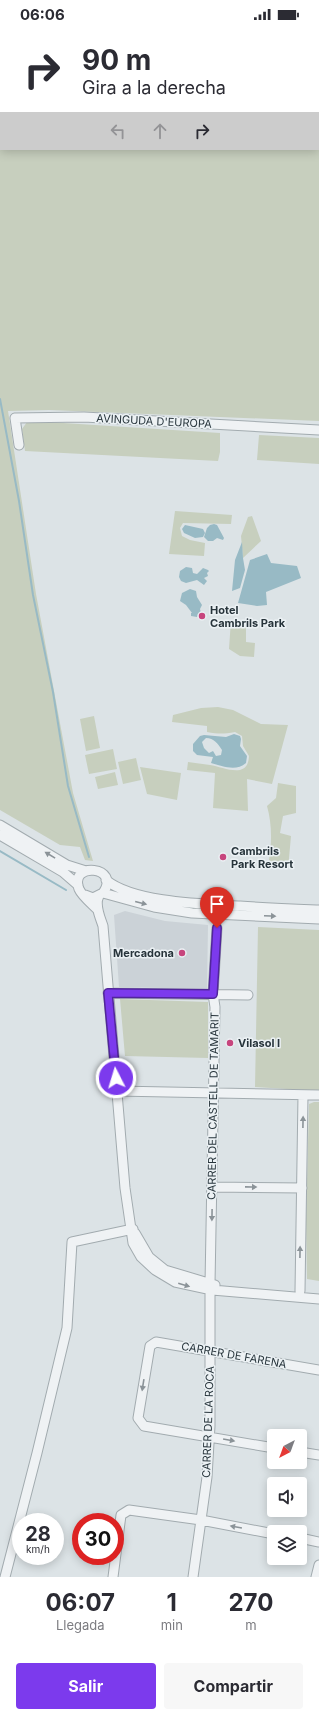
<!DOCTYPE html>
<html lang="es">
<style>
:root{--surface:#fff;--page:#f7f7f7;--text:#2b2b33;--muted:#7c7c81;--accent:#7c3aed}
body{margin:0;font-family:Inter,sans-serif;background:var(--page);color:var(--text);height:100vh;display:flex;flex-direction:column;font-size:15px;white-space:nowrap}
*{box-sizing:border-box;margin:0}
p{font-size:13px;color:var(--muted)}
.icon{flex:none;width:22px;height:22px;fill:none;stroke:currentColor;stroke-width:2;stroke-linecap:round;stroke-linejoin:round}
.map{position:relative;height:1549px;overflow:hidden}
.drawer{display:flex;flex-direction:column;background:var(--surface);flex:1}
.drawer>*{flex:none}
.top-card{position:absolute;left:0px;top:0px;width:319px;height:122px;box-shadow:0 2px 10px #0003;background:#fff;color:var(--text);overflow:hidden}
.needle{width:26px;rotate:221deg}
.buttons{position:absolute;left:267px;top:1401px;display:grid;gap:8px}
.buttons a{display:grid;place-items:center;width:40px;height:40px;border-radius:4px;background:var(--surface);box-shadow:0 2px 10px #0003;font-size:20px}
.speed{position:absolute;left:12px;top:1485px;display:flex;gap:8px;font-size:20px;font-weight:700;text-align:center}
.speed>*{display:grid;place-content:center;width:52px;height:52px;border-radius:50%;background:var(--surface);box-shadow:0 2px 10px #0003;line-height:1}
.speed small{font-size:10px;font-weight:400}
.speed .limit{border:6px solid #d22;background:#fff;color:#111}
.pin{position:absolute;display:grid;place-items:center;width:34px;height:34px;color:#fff;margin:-41px -17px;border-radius:50% 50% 50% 0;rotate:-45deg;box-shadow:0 0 4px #0007}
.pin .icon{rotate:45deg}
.me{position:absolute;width:44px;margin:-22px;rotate:355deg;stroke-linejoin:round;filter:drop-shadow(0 0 3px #0008)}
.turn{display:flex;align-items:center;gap:14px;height:84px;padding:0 16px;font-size:18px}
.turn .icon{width:52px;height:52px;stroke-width:2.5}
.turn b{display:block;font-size:28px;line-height:34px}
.lanes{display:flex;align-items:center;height:38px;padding:0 16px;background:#0003;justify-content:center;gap:20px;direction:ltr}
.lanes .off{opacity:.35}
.eta{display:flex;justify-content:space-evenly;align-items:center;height:68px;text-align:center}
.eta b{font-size:24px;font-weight:700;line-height:28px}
.action{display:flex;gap:8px;margin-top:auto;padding:8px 16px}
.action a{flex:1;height:46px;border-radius:4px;background:var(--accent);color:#fff;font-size:16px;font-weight:700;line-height:46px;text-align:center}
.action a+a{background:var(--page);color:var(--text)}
.status{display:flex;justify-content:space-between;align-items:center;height:28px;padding:0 20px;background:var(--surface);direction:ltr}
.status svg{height:11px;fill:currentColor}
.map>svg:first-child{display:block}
.built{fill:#cbd2d7}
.green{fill:#c7cfbe}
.water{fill:#98bac5;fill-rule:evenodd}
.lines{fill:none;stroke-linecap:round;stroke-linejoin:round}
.stream{stroke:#98bac5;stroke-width:2}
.minor-casing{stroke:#a2abaf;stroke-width:11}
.minor{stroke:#eff2f4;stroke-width:9}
.oneway{fill:#8b9398}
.route-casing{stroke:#51269a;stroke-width:10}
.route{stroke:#7c3aed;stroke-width:7}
.poi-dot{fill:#c7457d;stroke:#ebf1f4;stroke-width:1.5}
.labels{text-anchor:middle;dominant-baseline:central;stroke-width:3;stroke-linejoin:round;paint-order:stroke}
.street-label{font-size:11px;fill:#27343b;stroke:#ebf1f4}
.poi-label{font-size:11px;font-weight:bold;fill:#27343b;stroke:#ebf1f4;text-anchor:start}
</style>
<div class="status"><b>06:06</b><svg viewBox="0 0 49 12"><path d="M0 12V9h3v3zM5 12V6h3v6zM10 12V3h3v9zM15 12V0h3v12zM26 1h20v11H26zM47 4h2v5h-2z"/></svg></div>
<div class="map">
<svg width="319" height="1549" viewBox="0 0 319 1549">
<rect width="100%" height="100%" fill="#dce3e6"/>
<path class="built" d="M125 883 165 893 208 897 207 961 119 959 114 887Z"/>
<path class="green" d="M0 40 1 121H318L319 111V393L49 382 8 383 36 566 73 765 93 833 85 832 80 819 60 817 0 782Z
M32 393 220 405V424L218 433 25 423 22 401 27 394Z
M259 407 319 410V436L257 432Z
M175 483 232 487 231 496 183 495 180 500 182 508 190 512 205 515 204 528 169 526Z
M252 488 261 513 243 530 241 508 248 489Z
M231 592 246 597V614L255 615 254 629 240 628 229 621Z
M218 679 233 682 261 696 288 697 272 756 247 751 248 783 213 780 215 745 187 742 188 734C195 735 203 736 210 737 224 739 248 752 249 728L243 718 242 708 235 704C223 706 219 706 207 704V698L172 694 173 687 201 680Z
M94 688 100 720 86 723 80 691Z
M113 721 117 741 89 746 85 727Z
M136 730 141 752 123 756 118 734Z
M140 739 181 745 177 772 147 766Z
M115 744 118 757 98 761 95 749Z
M278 755 296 758V785L283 788 280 805 291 808 288 841 279 840 269 832C272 814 272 796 267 778L276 770Z
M258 899 319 902V1063L255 1059Z
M120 971 208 974V1030L125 1028Z
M314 1074H319V1253L307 1251 306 1192 309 1076Z"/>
<path class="water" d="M214 496 217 497 224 510 223 512 217 510 213 513H208L204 509 207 500 210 497Z
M185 497 203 501 205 505 203 509 195 510 184 505 182 501Z
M242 514 243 530 245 542 240 560 232 563 235 532Z
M267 526 271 535 297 538 301 550 266 564 267 577 257 578 238 575 250 532Z
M186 539 192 540 193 545 197 546 203 540 208 542 209 543 207 545 208 548 204 550 207 553 204 557 197 552 186 555 181 553 179 549 180 543Z
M190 561 196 563 197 569 202 577 200 581 201 585 197 589 191 588V585H192L186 577 180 573 182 565Z
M234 706 240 708 241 711 240 718 247 728 246 735C236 744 222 738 211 735L213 729 197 727 193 723V716L200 708 204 707 226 709ZM206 710C214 710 218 716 222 722L221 727 216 728 213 723 209 725 204 720 202 714Z"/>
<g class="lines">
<path class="stream" d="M0 371 19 473 33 567 53 664 68 758 89 829
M0 823 66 862"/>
<g class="minor-casing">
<path id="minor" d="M213 0 215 1
M318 54H319
M19 417 15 390 84 389 319 402
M0 797 67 837 86 843
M0 807 63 844 78 857
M106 852C134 875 204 876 240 878 266 880 293 881 319 882
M103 865 154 879 192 885 319 891
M85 867 93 870 103 865C122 838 68 833 79 861 82 868 92 876 98 882
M99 868C94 876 100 889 103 898L125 1160 133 1215 141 1229 155 1242 175 1254 212 1262 319 1271
M108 965 248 967
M117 1063 319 1067
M212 1159 302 1160
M135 1205 149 1229 165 1242 215 1257
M210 1256 215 979 213 966 217 900
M300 1263 303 1067
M274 1420 144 1398 138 1390 150 1318 156 1314 319 1342
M300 1424 319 1427
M300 1510 319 1514
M5 1549 37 1425 67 1300 72 1214 133 1201
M113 1549 121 1487 129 1482 201 1492 274 1506
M193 1549 207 1449 210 1398V1262
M316 1549 319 1537"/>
</g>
<use href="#minor" class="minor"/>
</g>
<defs><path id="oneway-solid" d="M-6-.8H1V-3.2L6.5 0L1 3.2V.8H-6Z"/></defs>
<g class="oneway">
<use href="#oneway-solid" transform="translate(50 827) rotate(-149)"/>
<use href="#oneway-solid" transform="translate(141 875) rotate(14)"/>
<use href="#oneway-solid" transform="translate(270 888) rotate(3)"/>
<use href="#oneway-solid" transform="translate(303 1094) rotate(-89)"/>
<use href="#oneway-solid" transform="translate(251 1159) rotate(1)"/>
<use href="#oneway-solid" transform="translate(212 1187) rotate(91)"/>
<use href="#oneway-solid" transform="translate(300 1224) rotate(-89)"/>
<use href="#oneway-solid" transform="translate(184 1257) rotate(16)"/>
<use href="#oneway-solid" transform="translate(143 1357) rotate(99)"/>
<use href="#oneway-solid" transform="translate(229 1412) rotate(10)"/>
<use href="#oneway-solid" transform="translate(236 1499) rotate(-170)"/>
</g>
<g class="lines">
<g class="route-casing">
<path id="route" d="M116 1050 108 965 213 966 217 900"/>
</g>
<use href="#route" class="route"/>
</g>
<g class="poi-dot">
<circle cx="202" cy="588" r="4"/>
<circle cx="223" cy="829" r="4"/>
<circle cx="182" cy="925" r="4"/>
<circle cx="230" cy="1015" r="4"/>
</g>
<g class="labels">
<g class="street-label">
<text transform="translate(154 393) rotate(3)">AVINGUDA D'EUROPA</text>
<text transform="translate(213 1078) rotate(-89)">CARRER DEL CASTELL DE TAMARIT</text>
<text transform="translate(234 1327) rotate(10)">CARRER DE FARENA</text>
<text transform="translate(208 1394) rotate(-88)">CARRER DE LA ROCA</text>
</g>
<g class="poi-label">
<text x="210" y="582">Hotel<tspan x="210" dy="13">Cambrils Park</tspan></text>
<text x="231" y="823">Cambrils<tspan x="231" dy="13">Park Resort</tspan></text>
<text x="174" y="925" text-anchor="end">Mercadona</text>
<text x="238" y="1015">Vilasol I</text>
</g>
</g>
</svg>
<div class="buttons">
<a><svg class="needle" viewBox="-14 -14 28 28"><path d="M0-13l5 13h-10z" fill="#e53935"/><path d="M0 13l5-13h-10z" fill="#7c7c81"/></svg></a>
<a><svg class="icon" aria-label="sound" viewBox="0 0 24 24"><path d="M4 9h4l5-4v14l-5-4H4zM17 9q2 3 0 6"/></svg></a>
<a><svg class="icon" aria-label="layers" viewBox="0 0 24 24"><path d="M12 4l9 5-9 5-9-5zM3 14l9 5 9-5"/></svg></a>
</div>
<div class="speed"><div>28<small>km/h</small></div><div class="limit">30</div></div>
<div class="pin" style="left:217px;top:900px;background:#d93025"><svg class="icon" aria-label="arrive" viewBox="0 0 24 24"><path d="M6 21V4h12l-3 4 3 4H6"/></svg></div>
<svg class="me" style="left:116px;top:1050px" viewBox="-20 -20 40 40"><circle r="17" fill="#7c3aed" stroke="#fff" stroke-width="3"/><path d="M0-11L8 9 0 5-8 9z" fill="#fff"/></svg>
<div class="top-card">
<div class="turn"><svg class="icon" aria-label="right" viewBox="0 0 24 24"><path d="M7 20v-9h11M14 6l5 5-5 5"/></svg><div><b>90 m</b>Gira a la derecha</div></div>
<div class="lanes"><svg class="icon off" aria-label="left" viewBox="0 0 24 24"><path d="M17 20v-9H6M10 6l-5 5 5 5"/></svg><svg class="icon off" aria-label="ahead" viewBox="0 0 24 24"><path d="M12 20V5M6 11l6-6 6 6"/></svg><svg class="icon" aria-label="right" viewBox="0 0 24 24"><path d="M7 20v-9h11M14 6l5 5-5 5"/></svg></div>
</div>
</div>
<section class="drawer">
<div class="eta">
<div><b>06:07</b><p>Llegada</p></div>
<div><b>1</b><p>min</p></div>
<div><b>270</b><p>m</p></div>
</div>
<div class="action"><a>Salir</a><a>Compartir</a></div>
</section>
